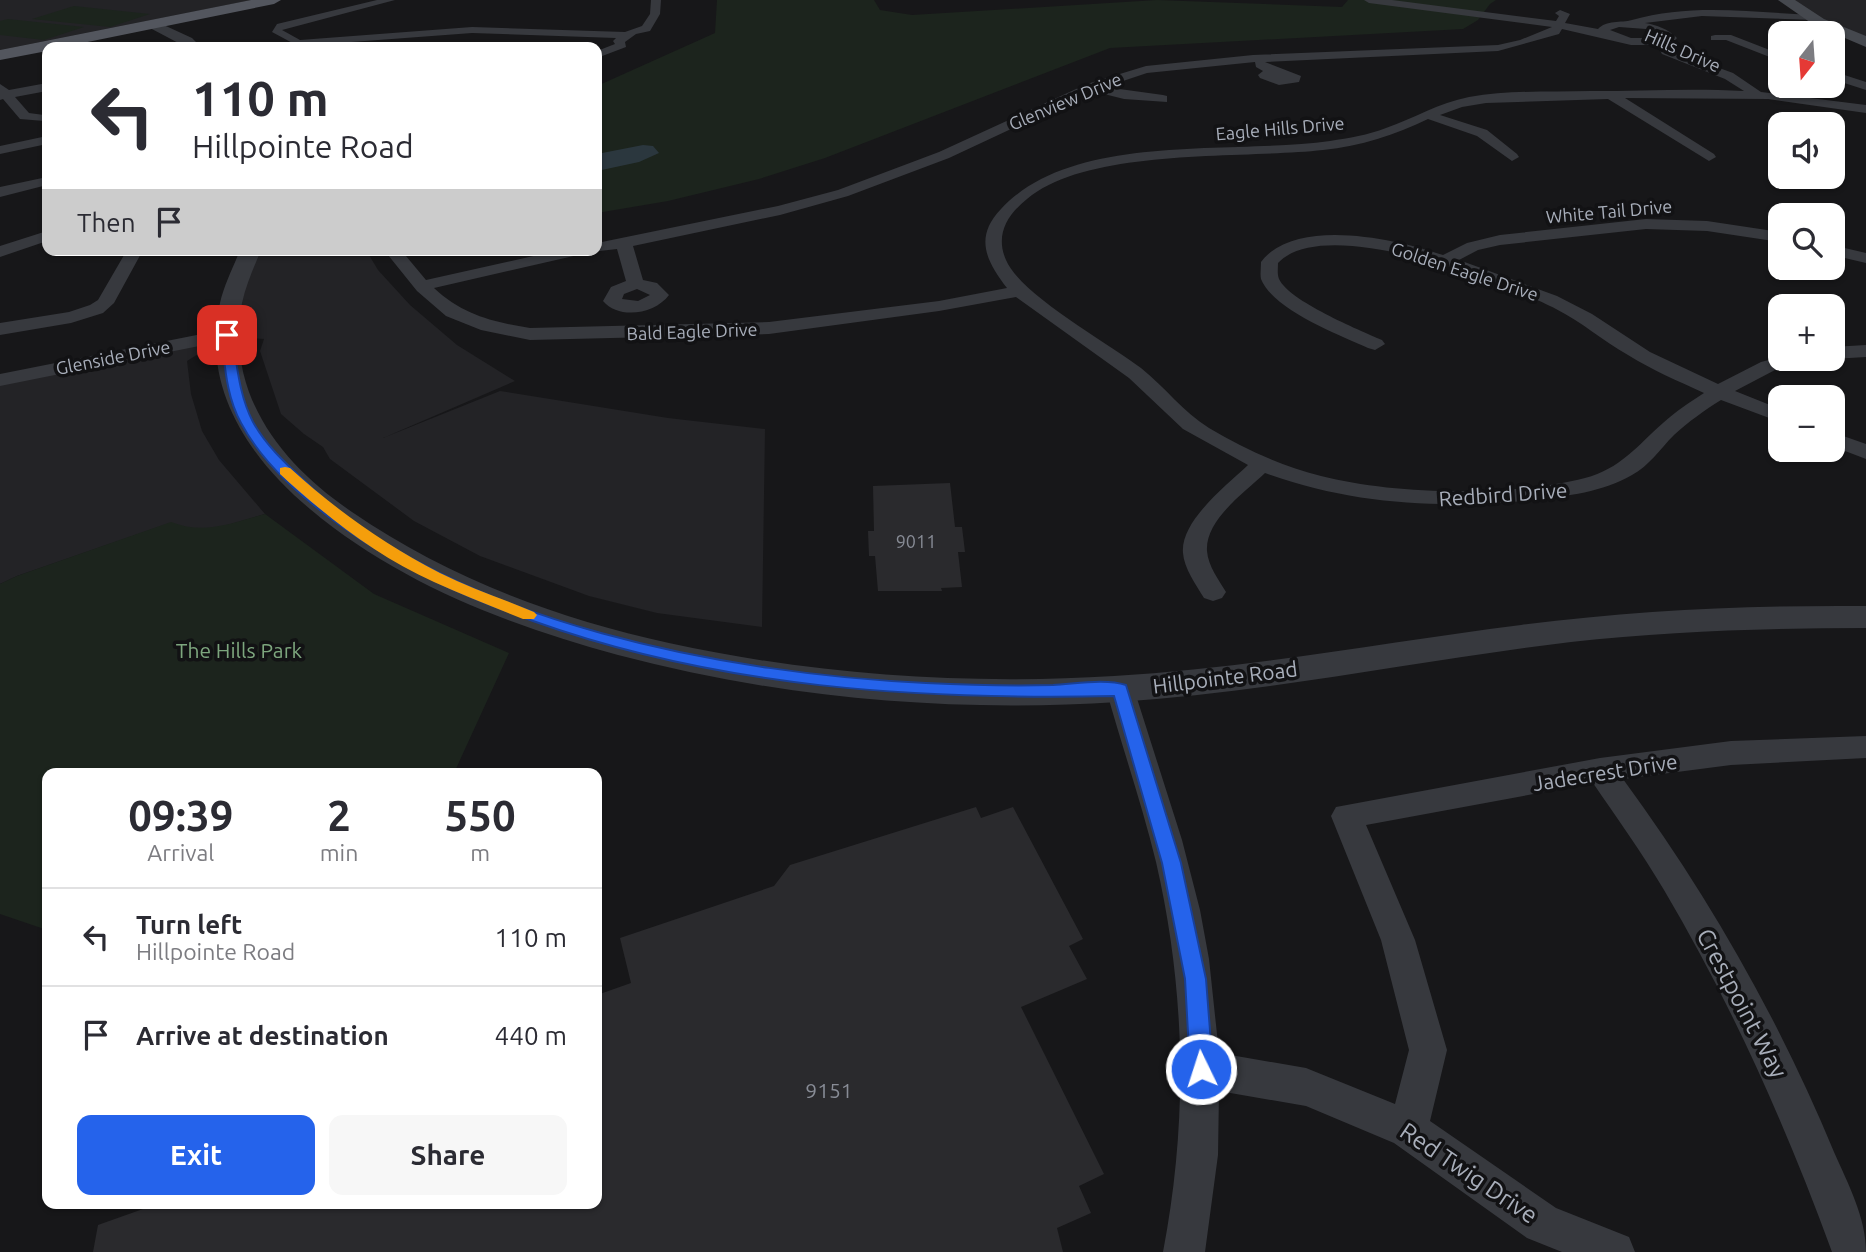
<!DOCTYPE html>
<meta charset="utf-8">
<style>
:root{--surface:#fff;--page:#f7f7f7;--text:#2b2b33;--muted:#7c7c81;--line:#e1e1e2;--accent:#2563eb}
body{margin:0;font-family:Ubuntu,sans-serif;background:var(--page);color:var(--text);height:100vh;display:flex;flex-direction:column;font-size:26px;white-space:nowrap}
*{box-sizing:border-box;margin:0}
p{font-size:23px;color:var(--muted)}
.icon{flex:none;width:38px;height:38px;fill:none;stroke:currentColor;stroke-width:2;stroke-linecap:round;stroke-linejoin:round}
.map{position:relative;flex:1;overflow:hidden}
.drawer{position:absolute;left:42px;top:768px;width:560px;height:441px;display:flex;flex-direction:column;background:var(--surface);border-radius:14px;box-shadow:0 2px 5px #0004}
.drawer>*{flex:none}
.hud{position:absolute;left:42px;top:42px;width:560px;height:214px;border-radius:14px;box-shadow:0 2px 5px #0004;background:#fff;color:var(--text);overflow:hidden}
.needle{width:46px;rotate:197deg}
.fabs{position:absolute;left:1768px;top:21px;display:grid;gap:14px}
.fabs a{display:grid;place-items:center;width:77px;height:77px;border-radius:14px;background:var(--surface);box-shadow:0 2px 5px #0004;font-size:35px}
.pin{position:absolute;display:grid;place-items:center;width:60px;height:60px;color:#fff;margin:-30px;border-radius:14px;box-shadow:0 4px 10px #0006}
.me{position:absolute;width:77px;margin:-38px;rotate:356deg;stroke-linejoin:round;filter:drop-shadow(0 0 5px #0008)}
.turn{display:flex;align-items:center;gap:24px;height:147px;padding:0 35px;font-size:32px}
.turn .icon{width:91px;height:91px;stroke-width:2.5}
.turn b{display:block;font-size:49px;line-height:60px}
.then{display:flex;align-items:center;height:66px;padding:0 35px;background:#0003;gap:14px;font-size:26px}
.eta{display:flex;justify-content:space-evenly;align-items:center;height:119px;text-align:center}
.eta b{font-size:42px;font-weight:700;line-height:49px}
.action{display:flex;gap:14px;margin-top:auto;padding:14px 35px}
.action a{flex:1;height:80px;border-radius:14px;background:var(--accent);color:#fff;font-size:28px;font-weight:700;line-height:80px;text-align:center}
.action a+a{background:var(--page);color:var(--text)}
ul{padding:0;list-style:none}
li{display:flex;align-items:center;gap:21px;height:98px;padding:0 35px;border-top:2px solid var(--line)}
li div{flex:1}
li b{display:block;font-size:26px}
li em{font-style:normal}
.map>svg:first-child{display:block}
.built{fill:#232326}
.green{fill:#1c241d}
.water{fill:#2b373e}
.building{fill:#2a2a2d}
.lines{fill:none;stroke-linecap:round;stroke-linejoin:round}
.minor{fill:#37393e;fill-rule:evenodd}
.tertiary{fill:#37393e;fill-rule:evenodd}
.secondary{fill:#45484e;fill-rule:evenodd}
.primary{fill:#53565e;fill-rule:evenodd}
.route{fill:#2563eb;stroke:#184099;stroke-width:2}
.slow{fill:#f59e0b}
.labels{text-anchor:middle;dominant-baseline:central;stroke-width:7;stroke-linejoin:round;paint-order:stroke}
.far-street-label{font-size:18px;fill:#a8aeba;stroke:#121214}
.number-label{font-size:18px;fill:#888c96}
.street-label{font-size:21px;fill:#a8aeba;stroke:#121214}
.park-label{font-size:21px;fill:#7da67e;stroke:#121214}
.near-number-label{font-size:21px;fill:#888c96}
.near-street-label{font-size:24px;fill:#a8aeba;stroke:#121214}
</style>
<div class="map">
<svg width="1866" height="1252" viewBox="0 0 1866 1252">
<rect width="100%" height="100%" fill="#171719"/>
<path class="built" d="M0 0H252L0 50Z
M1790 0H1866V42L1847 35Z
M251 250H366L378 270 410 305 457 345 515 381 383 438 500 391 668 418 765 429 762 627 657 613 589 596 480 556 414 521 330 459 323 447 304 434 281 414 260 351 264 339 227 336 187 361 191 394 202 431 219 460 265 514 217 528 188 529 170 523 17 576 0 584V380L227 335Z"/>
<path class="green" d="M717 0H874L880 10 912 15 1157 0 1342 7 1348 0H1496L1490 4 1478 20 1463 29 1110 48 825 158 759 179 668 201 597 213V86L715 33Z
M74 6 150 14 110 27 32 19Z
M8 19 84 27 44 40 0 35V21Z
M265 514 374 594 509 653 454 773 47 774V930L0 914V584L17 576 171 522C204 535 232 523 265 514Z"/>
<path class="water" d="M643 145 653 146 659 153 639 162 597 171V154Z"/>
<path class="building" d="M950 483 955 527H962L965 552H958L962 587 941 588 942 591H878L875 556H869L868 531H874L873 486Z
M976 807 981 818 1013 807 1083 939 1069 946 1087 979 1021 1007 1104 1174 1079 1186 1091 1213 1057 1228 1063 1252H93L98 1225 157 1204H597V995L631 983 620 938 774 886 790 865Z"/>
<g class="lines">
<path class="minor" d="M377 0H395L282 30 300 40 472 27 625 32 642 26 650 14 651 0H661L660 14 650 31 636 34 625 42 626 47 597 58V51L615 44 613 41 616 38 472 33 298 46 272 32 277 24Z
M1364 0H1392L1556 21 1559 16 1555 13 1560 10 1570 14 1565 23 1598 29C1606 20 1621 23 1632 20 1690 3 1752 12 1811 15L1816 18 1815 20 1702 16 1645 23C1657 25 1668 29 1677 38L1668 47 1670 50 1733 73 1761 92 1866 105V113L1768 99 1625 98 1714 154 1716 157 1709 161 1608 99 1486 103 1462 107 1440 115 1487 130 1517 154 1519 157 1512 161 1477 136 1428 119C1395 135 1361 146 1323 150 1245 159 1088 147 1027 199 1007 215 995 235 1006 260 1021 295 1107 342 1141 368 1165 387 1183 412 1209 428 1244 449 1282 466 1321 476 1395 495 1511 497 1585 478 1620 469 1637 446 1663 423 1675 412 1690 402 1704 393 1678 381 1652 370 1628 355 1603 341 1582 322 1556 309 1503 282 1325 213 1278 263 1278 268 1277 274 1279 279 1289 301 1359 330 1382 340L1385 344 1375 350 1368 348C1340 335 1273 310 1261 279 1260 274 1261 268 1261 262 1295 216 1397 239 1443 255L1467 243 1500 235 1646 219 1707 221 1780 232V242L1707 231 1646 229 1500 245 1478 250 1459 260 1557 296 1592 314 1650 352 1718 384 1761 362 1780 357V359H1809L1806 363 1775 370 1735 391 1780 409V422L1721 400C1705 410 1688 422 1674 435 1660 449 1649 466 1632 475 1603 492 1567 496 1534 500 1443 509 1352 505 1265 473 1245 492 1205 520 1207 551 1208 566 1219 580 1226 592L1222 598 1213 601 1204 598C1196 585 1184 568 1183 553 1180 521 1227 485 1248 465L1183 429 1129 378 1016 297 939 311 769 334 530 340 481 330 446 316 417 291 384 250H401L426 280 560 250H597V243L778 206 838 190 939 152 1087 84 1146 66 1253 55 1498 45 1520 40 1552 27 1369 3ZM1619 27 1646 29 1664 38H1631L1610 30ZM1562 29 1631 45H1657L1662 54 1725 79 1744 91C1693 88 1642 91 1591 91 1550 92 1509 90 1469 97 1438 103 1415 118 1386 128 1368 135 1349 138 1330 141 1232 155 1073 131 1001 209 974 237 986 261 1007 288L939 301 769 322 530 328C493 322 463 315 434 288L591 252 617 249 626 281 611 287 603 301C619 320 655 314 669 295L657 283 643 280 633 246 780 215 848 196 949 158 1092 91 1124 99 1167 102V96L1163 95 1105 87 1147 73 1255 62 1256 67 1263 71 1258 75 1260 78 1279 85 1299 82 1301 76 1265 62 1498 51 1559 34ZM637 289 650 295 638 301 622 299 624 294Z
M1715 35H1731L1780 54V61L1726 40H1711V36Z
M1832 71 1866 82V90L1832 79Z
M47 83V91L15 97 29 113 44 115V121L20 119 3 99 0 100V84L9 90Z
M47 136V144L0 154V146Z
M47 177V185L0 197V187Z
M47 231V241L0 257V246Z
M1832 245 1866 253V263L1832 255Z
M127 250H143L114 303 103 313 71 323 0 335V323L69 312 90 305 98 300Z
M227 329 234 331 236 335 234 339 0 386V374Z
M1866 345V357L1832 359V347Z
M1832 432 1866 444V459L1832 446Z
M1120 679 1130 682 1134 689 1182 840 1200 910 1209 959 1219 1053 1306 1068 1395 1104 1409 1050 1381 940 1331 816 1336 807 1600 758 1731 741 1866 736V758L1731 765 1623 779C1708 895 1779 1019 1834 1152 1848 1184 1866 1217 1866 1252H1832C1786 1126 1732 1005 1664 890 1642 853 1617 818 1593 783L1366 825 1415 940 1447 1050 1430 1121 1556 1208 1629 1237 1635 1252H1562L1527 1238 1394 1143 1306 1106 1219 1091 1218 1155 1205 1252H1163C1188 1122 1186 992 1156 862 1142 804 1122 747 1106 689L1110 682Z"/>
<path class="tertiary" d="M155 21 192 38 201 47H186L150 28 148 25Z
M240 250H261C254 267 246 285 242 303 225 393 281 464 352 512 448 578 556 618 669 643 815 675 965 685 1114 676 1251 668 1386 642 1521 625 1636 610 1751 605 1866 606V628C1768 628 1669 631 1571 642 1420 660 1270 692 1118 702 950 713 780 698 618 655 508 625 398 583 310 509 248 457 201 387 220 303 224 285 233 268 240 250Z"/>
<path class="secondary" d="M1778 0H1795L1824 19 1866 36V47L1814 25Z"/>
<path class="primary" d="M251 0H281L274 4 63 47H47V51L0 60V50Z"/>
</g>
<path class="route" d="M227 332 232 335C237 365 239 395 253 422 268 449 291 468 313 489 461 624 731 674 926 683 968 685 1010 686 1053 685 1075 684 1105 678 1126 685L1181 863 1206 979 1213 1069 1209 1077 1201 1080 1193 1077 1190 1069 1185 979 1162 863 1114 696C917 700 720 688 533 621 466 597 403 570 344 528 305 500 264 466 241 423 226 396 225 365 221 335Z"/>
<path class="slow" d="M285 467 290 468C336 510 384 544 440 573 470 588 503 599 534 612L537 615 534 619H523C493 607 463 595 434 582 376 556 326 516 280 474V468Z"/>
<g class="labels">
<g class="far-street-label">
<text transform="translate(1683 50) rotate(24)">Hills Drive</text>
<text transform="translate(1065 101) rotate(-23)">Glenview Drive</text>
<text transform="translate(1280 128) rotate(-5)">Eagle Hills Drive</text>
<text transform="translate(1609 211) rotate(-5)">White Tail Drive</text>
<text transform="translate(1465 271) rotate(18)">Golden Eagle Drive</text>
<text transform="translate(692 331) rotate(-2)">Bald Eagle Drive</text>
<text transform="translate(113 357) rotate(-11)">Glenside Drive</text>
</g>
<g class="number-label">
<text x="916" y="541">9011</text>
</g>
<g class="street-label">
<text transform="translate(1503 494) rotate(-4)">Redbird Drive</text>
<text transform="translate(1225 677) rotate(-7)">Hillpointe Road</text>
<text transform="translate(1605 772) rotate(-9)">Jadecrest Drive</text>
</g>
<g class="park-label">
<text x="239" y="650">The Hills Park</text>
</g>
<g class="near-number-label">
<text x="829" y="1090">9151</text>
</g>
<g class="near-street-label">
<text transform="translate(1742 1003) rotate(62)">Crestpoint Way</text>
<text transform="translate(1469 1173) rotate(34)">Red Twig Drive</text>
</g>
</g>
</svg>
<div class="fabs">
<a><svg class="needle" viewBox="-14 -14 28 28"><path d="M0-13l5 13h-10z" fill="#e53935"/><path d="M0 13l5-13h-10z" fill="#7c7c81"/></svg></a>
<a><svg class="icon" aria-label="sound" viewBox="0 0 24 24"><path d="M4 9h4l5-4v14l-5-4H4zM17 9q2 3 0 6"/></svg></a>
<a><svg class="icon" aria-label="search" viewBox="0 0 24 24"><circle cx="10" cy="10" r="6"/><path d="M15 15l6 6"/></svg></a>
<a>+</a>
<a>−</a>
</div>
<div class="pin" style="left:227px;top:335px;background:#d93025"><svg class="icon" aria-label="arrive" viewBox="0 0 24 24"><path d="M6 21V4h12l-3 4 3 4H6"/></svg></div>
<svg class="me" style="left:1201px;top:1069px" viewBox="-20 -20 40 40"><circle r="17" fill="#2563eb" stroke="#fff" stroke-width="3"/><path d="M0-11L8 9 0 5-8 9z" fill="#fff"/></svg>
<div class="hud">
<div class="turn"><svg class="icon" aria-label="left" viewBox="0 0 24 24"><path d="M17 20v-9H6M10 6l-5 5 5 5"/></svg><div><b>110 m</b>Hillpointe Road</div></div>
<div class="then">Then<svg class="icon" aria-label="arrive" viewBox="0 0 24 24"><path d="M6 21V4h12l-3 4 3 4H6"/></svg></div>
</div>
<section class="drawer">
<div class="eta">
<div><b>09:39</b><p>Arrival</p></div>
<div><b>2</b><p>min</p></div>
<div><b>550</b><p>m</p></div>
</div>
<ul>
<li><svg class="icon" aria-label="left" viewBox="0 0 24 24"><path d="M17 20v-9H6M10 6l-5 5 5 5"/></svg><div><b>Turn left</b><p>Hillpointe Road</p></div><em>110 m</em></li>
<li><svg class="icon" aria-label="arrive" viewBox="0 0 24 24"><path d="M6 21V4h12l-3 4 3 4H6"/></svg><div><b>Arrive at destination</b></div><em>440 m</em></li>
</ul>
<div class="action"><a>Exit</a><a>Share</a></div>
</section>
</div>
